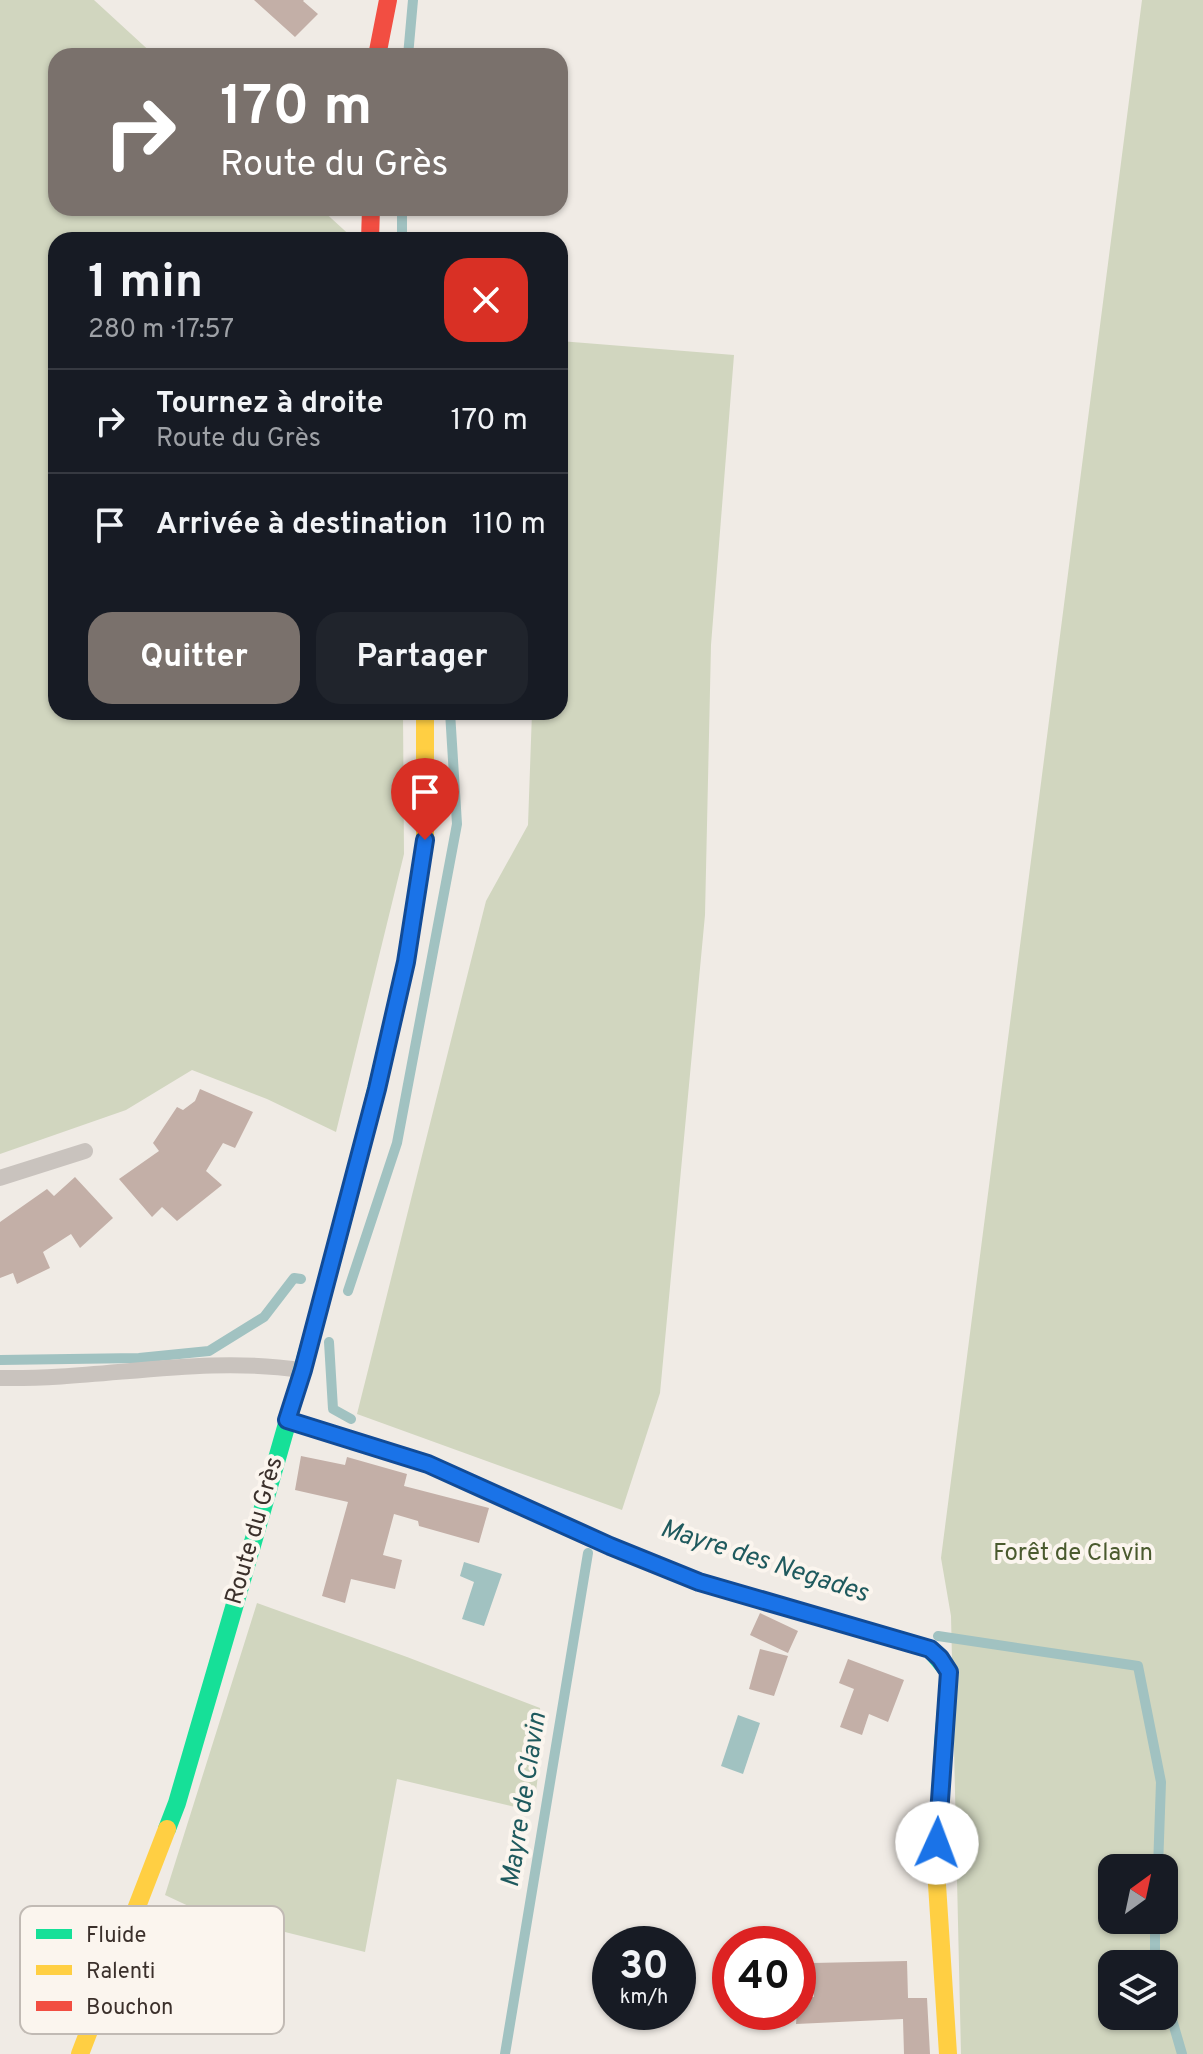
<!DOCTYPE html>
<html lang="fr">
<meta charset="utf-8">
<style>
:root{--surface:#171b24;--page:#20242c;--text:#f1f3f6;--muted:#9ea1a6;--line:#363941;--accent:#7a716c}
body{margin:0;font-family:Overpass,sans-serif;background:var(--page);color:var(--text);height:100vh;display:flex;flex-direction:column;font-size:30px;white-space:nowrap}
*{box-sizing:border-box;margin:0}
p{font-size:26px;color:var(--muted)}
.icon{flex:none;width:44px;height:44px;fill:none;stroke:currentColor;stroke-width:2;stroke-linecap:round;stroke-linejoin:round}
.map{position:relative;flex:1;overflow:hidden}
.sheet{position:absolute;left:48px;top:232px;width:520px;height:488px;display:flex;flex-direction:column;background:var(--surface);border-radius:24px;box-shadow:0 2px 6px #0004}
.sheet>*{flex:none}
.banner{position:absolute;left:48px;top:48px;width:520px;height:168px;border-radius:24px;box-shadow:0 2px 6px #0004;background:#7a716c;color:#fff;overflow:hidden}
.needle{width:52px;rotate:33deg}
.controls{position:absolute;left:1098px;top:1854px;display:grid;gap:16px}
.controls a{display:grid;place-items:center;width:80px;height:80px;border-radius:16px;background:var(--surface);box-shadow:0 2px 6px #0004;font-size:40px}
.speed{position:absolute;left:592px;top:1926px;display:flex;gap:16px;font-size:40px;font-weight:700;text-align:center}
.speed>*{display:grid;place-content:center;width:104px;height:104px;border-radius:50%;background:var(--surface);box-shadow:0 2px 6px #0004;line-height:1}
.speed small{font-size:20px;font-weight:400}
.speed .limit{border:12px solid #d22;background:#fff;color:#111}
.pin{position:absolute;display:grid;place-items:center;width:68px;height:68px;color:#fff;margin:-82px -34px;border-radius:50% 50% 50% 0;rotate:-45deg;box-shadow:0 0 8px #0007}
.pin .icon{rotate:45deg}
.me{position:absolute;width:88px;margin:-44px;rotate:2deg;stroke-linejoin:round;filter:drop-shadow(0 0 6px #0008)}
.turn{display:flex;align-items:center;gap:28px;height:168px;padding:0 40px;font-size:36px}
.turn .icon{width:104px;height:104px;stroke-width:2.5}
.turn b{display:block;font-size:56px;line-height:68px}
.round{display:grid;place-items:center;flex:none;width:84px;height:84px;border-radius:24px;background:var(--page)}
.summary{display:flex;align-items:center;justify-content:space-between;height:136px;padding:0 40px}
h1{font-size:48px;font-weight:700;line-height:60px}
.action{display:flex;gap:16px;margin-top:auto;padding:16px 40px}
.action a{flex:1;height:92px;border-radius:24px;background:var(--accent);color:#fff;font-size:32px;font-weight:700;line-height:92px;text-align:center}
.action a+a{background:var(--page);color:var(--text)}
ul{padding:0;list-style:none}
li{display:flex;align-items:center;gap:24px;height:104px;padding:0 40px;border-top:2px solid var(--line)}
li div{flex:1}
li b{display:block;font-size:30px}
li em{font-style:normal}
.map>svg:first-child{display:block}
.green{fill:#d1d6bf;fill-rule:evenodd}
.water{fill:#a1c2c1}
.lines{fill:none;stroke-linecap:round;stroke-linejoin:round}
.stream{stroke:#a1c2c1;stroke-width:10}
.building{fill:#c3afa7}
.lane{stroke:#c9c3be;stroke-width:16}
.fast{stroke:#16e098;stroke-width:18}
.slow{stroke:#ffcf43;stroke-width:18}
.jam{stroke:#f24e42;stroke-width:18}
.route-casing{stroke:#114b97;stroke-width:20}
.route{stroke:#1a73e8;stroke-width:14}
.labels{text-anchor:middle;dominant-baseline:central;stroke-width:8;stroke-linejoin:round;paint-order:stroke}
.street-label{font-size:24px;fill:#3b302b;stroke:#fbf5ee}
.park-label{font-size:24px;fill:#4a5a2e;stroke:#fbf5ee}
.water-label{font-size:26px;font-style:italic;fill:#1f5a5e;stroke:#fbf5ee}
.key{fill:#fbf5ee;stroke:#c1bab4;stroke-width:2}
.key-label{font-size:22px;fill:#3b302b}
</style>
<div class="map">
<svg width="1203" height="2054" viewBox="0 0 1203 2054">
<rect width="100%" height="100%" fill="#f0ebe5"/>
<path class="green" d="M0 0H94L155 56H56V208H320L355 240H56V712H403L404 854 336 1132 267 1099 192 1070 126 1110 0 1154Z
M1142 0H1203V2054H961L951 1616 941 1558ZM1112 1868H1164V1920H1112ZM1112 1964H1164V2016H1112Z
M560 341 734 355 711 645 705 915 660 1393 622 1510 357 1414 486 901 528 825 532 712H560Z
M257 1603 407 1657 540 1708 542 1744 535 1799 515 1807 397 1779 365 1952 197 1910 165 1895Z"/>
<path class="water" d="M464 1562 502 1574 484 1626 462 1619 474 1582 460 1576Z
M738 1715 760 1723 743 1774 721 1766Z"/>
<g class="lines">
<path class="stream" d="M408 56 413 0
M402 208V240
M348 1291 397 1143 457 824 450 712
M329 1342 333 1409 351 1419
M0 1360 139 1358 209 1351 264 1317 294 1278 301 1279
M938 1636 1138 1666 1161 1782 1158 1868
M1155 1920V1964
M1164 1992 1182 2054
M505 2054 588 1553"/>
</g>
<path class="building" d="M254 0H304L303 1 318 14 295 37Z
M200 1089 253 1112 235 1148 223 1143 206 1171 222 1185 177 1221 162 1207 152 1217 119 1179 159 1151 153 1143 177 1107 183 1110 195 1101Z
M75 1177 113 1218 80 1248 71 1234 43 1252 50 1268 17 1284 13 1273 0 1278V1222L47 1189 54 1196Z
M301 1456 345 1465 347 1457 407 1474 404 1486 489 1508 479 1543 419 1526 418 1521 394 1514 383 1555 402 1560 395 1589 351 1579 345 1603 322 1596 348 1502 295 1490Z
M760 1613 798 1631 788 1653 750 1635Z
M760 1649 788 1656 774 1696 749 1689Z
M848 1659 904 1680 888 1722 869 1714 862 1735 840 1727 854 1689 839 1683Z
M907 1961 908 1998H927L930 2054H904L903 2019 796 2024 798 1998 814 1997 812 1963Z"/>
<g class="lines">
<path class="lane" d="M0 1178 85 1151
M0 1378C101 1380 201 1355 301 1370"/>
<path class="fast" d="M287 1420 428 1464 610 1546 699 1582 930 1649 949 1672 943 1746
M167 1829 177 1803C254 1537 335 1272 397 1002"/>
<path class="slow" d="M397 1002 406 962 425 840V712
M943 1746 936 1869 948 2054
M80 2054 167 1829"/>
<path class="jam" d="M377 56 388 0
M370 240 371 208"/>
</g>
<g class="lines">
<g class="route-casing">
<path id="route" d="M425 840 406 962 377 1089 303 1370 287 1420 428 1464 610 1546 699 1582 930 1649 940 1658 949 1672 937 1843"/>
</g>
<use href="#route" class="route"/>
</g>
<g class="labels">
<g class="street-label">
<text transform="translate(255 1531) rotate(-74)">Route du Grès</text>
</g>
<g class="park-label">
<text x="1073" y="1554">Forêt de Clavin</text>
</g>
<g class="water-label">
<text transform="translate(764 1562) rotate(18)">Mayre des Negades</text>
<text transform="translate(525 1800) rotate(-81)">Mayre de Clavin</text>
</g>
</g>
<rect x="20" y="1906" width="264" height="128" rx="12" class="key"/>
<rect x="36" y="1929" width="36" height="10" fill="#16e098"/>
<rect x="36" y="1965" width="36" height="10" fill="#ffcf43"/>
<rect x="36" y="2001" width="36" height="10" fill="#f24e42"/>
<g class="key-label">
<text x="86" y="1942">Fluide</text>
<text x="86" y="1978">Ralenti</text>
<text x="86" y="2014">Bouchon</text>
</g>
</svg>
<div class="controls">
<a><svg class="needle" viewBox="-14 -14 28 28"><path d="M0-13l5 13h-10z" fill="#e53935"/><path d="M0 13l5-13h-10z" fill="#9ea1a6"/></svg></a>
<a><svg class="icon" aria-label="layers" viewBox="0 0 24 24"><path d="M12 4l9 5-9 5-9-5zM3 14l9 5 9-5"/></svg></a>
</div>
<div class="speed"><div>30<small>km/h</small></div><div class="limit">40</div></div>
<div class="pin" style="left:425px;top:840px;background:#d93025"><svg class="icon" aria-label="arrive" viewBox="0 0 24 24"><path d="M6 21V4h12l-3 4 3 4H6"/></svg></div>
<svg class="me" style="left:937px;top:1843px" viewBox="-20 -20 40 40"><circle r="19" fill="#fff"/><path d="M0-13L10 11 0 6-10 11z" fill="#1a73e8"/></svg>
<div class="banner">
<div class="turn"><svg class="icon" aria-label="right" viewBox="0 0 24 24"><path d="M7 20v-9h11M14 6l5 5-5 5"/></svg><div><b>170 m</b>Route du Grès</div></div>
</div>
<section class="sheet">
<div class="summary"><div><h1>1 min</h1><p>280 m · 17:57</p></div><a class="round" style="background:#d93025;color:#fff"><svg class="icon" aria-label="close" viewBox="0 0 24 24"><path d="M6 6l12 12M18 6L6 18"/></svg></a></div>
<ul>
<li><svg class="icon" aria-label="right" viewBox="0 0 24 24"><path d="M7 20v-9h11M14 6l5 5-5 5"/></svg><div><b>Tournez à droite</b><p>Route du Grès</p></div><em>170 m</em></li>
<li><svg class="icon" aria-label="arrive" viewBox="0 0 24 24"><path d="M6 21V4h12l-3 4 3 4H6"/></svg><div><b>Arrivée à destination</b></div><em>110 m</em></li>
</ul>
<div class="action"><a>Quitter</a><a>Partager</a></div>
</section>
</div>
